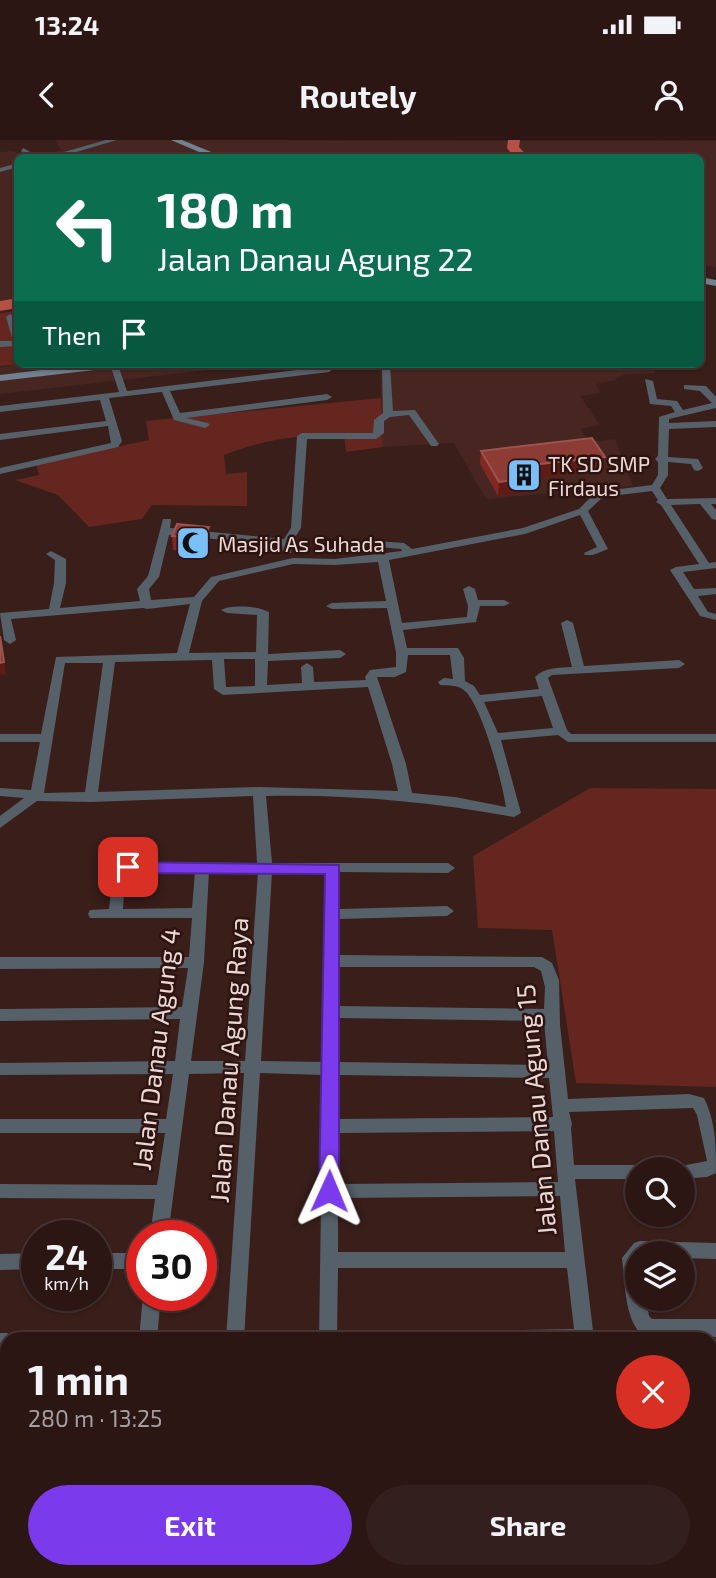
<!DOCTYPE html>
<meta charset="utf-8">
<style>
:root{--surface:#2b1614;--page:#331f1d;--text:#f1f3f6;--muted:#a69fa0;--line:#473534;--accent:#7c3aed}
body{margin:0;font-family:"Exo 2",sans-serif;background:var(--page);color:var(--text);height:100vh;display:flex;flex-direction:column;font-size:26px;white-space:nowrap}
*{box-sizing:border-box;margin:0}
p{font-size:23px;color:var(--muted)}
.icon{flex:none;width:38px;height:38px;fill:none;stroke:currentColor;stroke-width:2;stroke-linecap:round;stroke-linejoin:round}
.map{position:relative;flex:1;overflow:hidden}
.details{position:absolute;left:0px;top:1192px;width:718px;height:247px;display:flex;flex-direction:column;background:var(--surface);border-radius:21px 21px 0 0;box-shadow:0 2px 5px #0004,0 0 0 2px var(--line)}
.details>*{flex:none}
.banner{position:absolute;left:14px;top:14px;width:690px;height:214px;border-radius:10px;box-shadow:0 2px 5px #0004,0 0 0 2px var(--line);background:#0b6e4f;color:#fff;overflow:hidden}
.buttons{position:absolute;left:625px;top:1017px;display:grid;gap:14px}
.buttons a{display:grid;place-items:center;width:70px;height:70px;border-radius:50%;background:var(--surface);box-shadow:0 2px 5px #0004,0 0 0 2px var(--line);font-size:35px}
.speed{position:absolute;left:21px;top:1080px;display:flex;gap:14px;font-size:35px;font-weight:700;text-align:center}
.speed>*{display:grid;place-content:center;width:91px;height:91px;border-radius:50%;background:var(--surface);box-shadow:0 2px 5px #0004,0 0 0 2px var(--line);line-height:1}
.speed small{font-size:18px;font-weight:400}
.speed .limit{border:10px solid #d22;background:#fff;color:#111}
.pin{position:absolute;display:grid;place-items:center;width:60px;height:60px;color:#fff;margin:-30px;border-radius:14px;box-shadow:0 4px 10px #0006}
.me{position:absolute;width:77px;margin:-38px;rotate:1deg;stroke-linejoin:round;filter:drop-shadow(0 0 5px #0008)}
.turn{display:flex;align-items:center;gap:24px;height:147px;padding:0 28px;font-size:32px}
.turn .icon{width:91px;height:91px;stroke-width:2.5}
.turn b{display:block;font-size:49px;line-height:60px}
.then{display:flex;align-items:center;height:66px;padding:0 28px;background:#0003;gap:14px;font-size:26px}
.round{display:grid;place-items:center;flex:none;width:74px;height:74px;border-radius:37px;background:var(--page)}
.headline{display:flex;align-items:center;justify-content:space-between;height:119px;padding:0 28px}
h1{font-size:42px;font-weight:700;line-height:52px}
.action{display:flex;gap:14px;margin-top:auto;padding:14px 28px}
.action a{flex:1;height:80px;border-radius:42px;background:var(--accent);color:#fff;font-size:28px;font-weight:700;line-height:80px;text-align:center}
.action a+a{background:var(--page);color:var(--text)}
.status{display:flex;justify-content:space-between;align-items:center;height:49px;padding:0 35px;background:var(--surface);direction:ltr}
.status svg{height:19px;fill:currentColor}
header{display:flex;justify-content:space-between;align-items:center;height:91px;padding:0 28px;background:var(--surface);font-size:32px;font-weight:700}
.map>svg:first-child{display:block}
.built{fill:#472621}
.green{fill:#65261f}
.lines{fill:none;stroke-linecap:round;stroke-linejoin:round}
.river{fill:#b35146;fill-rule:evenodd}
.street{fill:#566069;fill-rule:evenodd}
.secondary{fill:#70818f;fill-rule:evenodd}
.wall{fill:#812822}
.shaded-wall{fill:#5f1c17}
.building{fill:#8c3b35;stroke:#9b544e;stroke-width:2}
.route{fill:#7c3aed;stroke:#51269a;stroke-width:2}
.labels{text-anchor:middle;dominant-baseline:central;stroke-width:5;stroke-linejoin:round;paint-order:stroke}
.far-poi-label{font-size:21px;fill:#ebd8d4;stroke:#2e1411;text-anchor:start}
.street-label{font-size:26px;fill:#ebd8d4;stroke:#2e1411}
</style>
<div class="status"><b>13:24</b><svg viewBox="0 0 49 12"><path d="M0 12V9h3v3zM5 12V6h3v6zM10 12V3h3v9zM15 12V0h3v12zM26 1h20v11H26zM47 4h2v5h-2z"/></svg></div>
<header><svg class="icon" aria-label="back" viewBox="0 0 24 24"><path d="M15 5l-7 7 7 7"/></svg>Routely<svg class="icon" aria-label="person" viewBox="0 0 24 24"><circle cx="12" cy="8" r="4"/><path d="M4 21q1-7 8-7t8 7"/></svg></header>
<div class="map">
<svg width="716" height="1438" viewBox="0 0 716 1438">
<rect width="100%" height="100%" fill="#391e1a"/>
<path class="built" d="M55 0 716 1V127L700 125V18H33L61 10Z
M12 11 28 17 18 18 17 160 0 163V12Z
M23 224H261L0 254V227Z
M380 224H654L655 233 623 235 615 240 596 244 601 253 580 256 600 285 580 289 590 302 615 299 633 346 486 359 454 303 383 307Z"/>
<path class="green" d="M17 171 18 224H23L0 226V173Z
M381 258 383 307 346 312 344 294C301 295 264 299 224 315L226 334 247 332V366L152 365 142 379 89 387 58 355 15 340 39 335 36 324 149 300 146 281Z
M590 648 716 649V947L576 943 552 790 478 788 473 716Z"/>
<g class="lines">
<path class="river" d="M508 0H520L519 7 529 18H515L507 8Z
M18 158V168L0 171V161Z"/>
<path class="street" d="M106 0H117L56 18H43Z
M23 8 25 9 41 18H32L21 11Z
M18 23V27L0 32V28Z
M10 174 14 177 18 188V206L0 207V201H13L6 177Z
M110 224 118 225 127 251 329 226 333 229 329 232 170 251 180 273 327 254 332 257 327 260 186 278 208 283 210 285 205 288 174 280 162 252 109 258 122 301 118 307 0 334V328L111 303 108 286 0 300V294L106 281 100 260 0 272V266L119 252Z
M382 224H390L393 271 415 270 439 304 437 306H431L409 275 390 277 384 281V293L376 299H307L301 388 292 402 291 413H283L282 405 169 395 159 437 149 449 151 460 194 457 211 437 293 418 335 419 402 411 401 409 346 404V400L350 399 404 403 412 409 523 388 579 369 596 352 652 345 658 335V322L655 319 658 316 659 277 675 272 671 266 650 264 645 239 653 241 657 259 677 261 683 270 712 263 700 251 684 249V245L706 246 716 257V268L669 279V283L716 281V287L669 289 668 317 698 319 703 328 698 331 694 330 691 324 668 322V335L660 348 667 359 716 358V364H711L716 370V380L712 379 700 364 671 365 709 423 716 422V428L683 432 694 449 716 448V454L698 456 708 472 716 474V480L700 476 670 430 676 427 699 424 661 365 656 362 658 360 652 351 603 357 588 371 608 409 593 415H585L584 413 597 407 580 375 525 394 389 420 402 483 467 477 468 466 463 449 469 446 475 449 478 460H504L510 463 504 466H480L476 482 403 490 407 508H458L464 518 465 541 474 546 480 555 539 549 535 537C545 527 558 528 572 527L561 483 567 480 573 483 584 526 679 520 685 524 679 528 552 535 548 538 567 590 571 594H716V602H568L558 595 501 600 521 673 514 677C432 662 350 654 266 656L272 723H448L455 728 448 733 340 732V769L447 766 454 771 447 776 340 779V815L542 817 552 823 559 840 560 885 568 959 689 954 704 958C716 983 716 1005 716 1033L707 1037 682 1039V1029H675L676 1027 707 1021 697 975 693 968 569 972 572 984 571 988 574 1025H637L644 1029H637V1039H575L594 1199H512L514 1193 521 1190 574 1189 567 1128H338L337 1199H319L323 935 260 933 244 1199H226L244 933 189 934 168 1096H150L155 1059 0 1058V1044L157 1045 165 993H0V979H166L173 934 0 935V923L175 921 180 879 0 881V869L182 867 188 828 0 829V817H189L192 778H90L88 774 90 770 109 769 113 733 128 722 257 723 253 656 91 662 37 661 0 688V676L24 658 0 656V648L31 650 40 602H0V594H41L56 517 177 513 190 464 147 469 143 468 11 479 16 500 10 504 4 500 0 473 49 469 54 443 55 420 46 414 51 411 66 419V443L60 468 140 461 137 449 148 436 163 379H171L170 388 284 399 291 388 297 296 302 293H373L374 280 383 273ZM378 422 386 461 332 463 326 466 332 469 387 468 396 512V527L370 530 365 537 366 540 314 542 313 527 307 523 301 527 302 543 267 545 268 521 340 518 346 514 340 510 268 514 269 472C259 466 231 464 221 470L227 473 257 475 256 512 189 513 202 461 219 441 293 424 335 425ZM408 515H450L453 539 444 538 438 542 440 545C449 546 459 544 466 552 483 570 502 641 506 667L455 657 412 653 406 624 377 537H395L406 532ZM224 519H255V546L226 547ZM212 520 214 549 223 555 368 547 392 624 398 651 259 647 98 652 115 522ZM65 523H103L85 652 44 653ZM542 556 553 588 498 593 484 562ZM131 732H195L192 768 123 769 125 738ZM209 732H258L245 921H191L204 822ZM272 732H326L323 922 261 921ZM340 827H534L541 831 545 847 544 869 339 866ZM339 878 544 881 548 925 339 922ZM339 935 549 938 553 977 339 979ZM554 991 558 1042 338 1044 339 993ZM560 1056 565 1112H338V1058Z
M640 1101 716 1103V1119L682 1118V1113H637V1158H646L649 1176 652 1179H716V1197H647C624 1188 625 1140 622 1118L634 1103Z
M37 1113V1129L0 1130V1114Z
M96 1113H142V1129H96Z
M143 1155H161L157 1199H139Z
M0 1193H7L15 1199H7V1211H0Z
M710 1282H716V1302H710Z
M0 1285H7V1305H0Z
M188 1432H209L210 1438H188Z
M232 1432H253L254 1438H232Z
M670 1432H691L693 1438H671Z"/>
<path class="secondary" d="M171 0H182L226 18H213Z
M700 137 716 140V146L700 143Z
M91 224H126L120 227 0 241V235Z"/>
</g>
<path class="wall" d="M481 311 605 317 604 331 530 339 529 352 498 356 480 324Z
M209 387 210 401 205 413 173 410 172 396Z"/>
<path class="shaded-wall" d="M605 317 604 331 530 339 529 352 498 356 499 342 522 326Z
M209 387 210 401 205 413 204 398Z
M0 491 6 534 0 535Z"/>
<path class="building" d="M592 298 605 317 522 326 530 338 499 342 481 311Z
M177 384 209 387 204 398 172 396Z
M0 496 4 522 0 523Z
M352 1432H424V1438H353Z
M570 1436 571 1438H522Z"/>
<path class="route" d="M128 722 339 725V1051L336 1056 329 1059 322 1056 319 1051 325 734 128 733 120 727Z"/>
<defs>
<g id="building-square" transform="scale(1.75)"><rect x="-9" y="-9" width="18" height="18" rx="4" fill="#7abff8" stroke="#2e1411"/><path d="M-4-6H4V6H1V3H-1V6H-4ZM-2.5-4.3h1.7v1.8h-1.7ZM.8-4.3h1.7v1.8H.8ZM-2.5-1h1.7V.8h-1.7ZM.8-1h1.7V.8H.8Z" fill="#111"/></g>
<g id="mosque-square" transform="scale(1.75)"><rect x="-9" y="-9" width="18" height="18" rx="4" fill="#7abff8" stroke="#2e1411"/><path d="M3.5-4.9A6 6 0 1 0 3.5 4.9A5 5 0 1 1 3.5-4.9Z" fill="#111"/></g>
</defs>
<g fill-rule="evenodd">
<use href="#building-square" x="524" y="335"/>
<use href="#mosque-square" x="193" y="403"/>
</g>
<g class="labels">
<g class="far-poi-label">
<text x="548" y="323">TK SD SMP<tspan x="548" dy="24">Firdaus</tspan></text>
<text x="218" y="403">Masjid As Suhada</text>
</g>
<g class="street-label">
<text transform="translate(155 909) rotate(-83)">Jalan Danau Agung 4</text>
<text transform="translate(228 920) rotate(-86)">Jalan Danau Agung Raya</text>
<text transform="translate(535 970) rotate(-95)">Jalan Danau Agung 15</text>
</g>
</g>
</svg>
<div class="buttons">
<a><svg class="icon" aria-label="search" viewBox="0 0 24 24"><circle cx="10" cy="10" r="6"/><path d="M15 15l6 6"/></svg></a>
<a><svg class="icon" aria-label="layers" viewBox="0 0 24 24"><path d="M12 4l9 5-9 5-9-5zM3 14l9 5 9-5"/></svg></a>
</div>
<div class="speed"><div>24<small>km/h</small></div><div class="limit">30</div></div>
<div class="pin" style="left:128px;top:727px;background:#d93025"><svg class="icon" aria-label="arrive" viewBox="0 0 24 24"><path d="M6 21V4h12l-3 4 3 4H6"/></svg></div>
<svg class="me" style="left:329px;top:1051px" viewBox="-20 -20 40 40"><path d="M0-17L14 15 0 8-14 15z" fill="#7c3aed" stroke="#fff" stroke-width="4"/></svg>
<div class="banner">
<div class="turn"><svg class="icon" aria-label="left" viewBox="0 0 24 24"><path d="M17 20v-9H6M10 6l-5 5 5 5"/></svg><div><b>180 m</b>Jalan Danau Agung 22</div></div>
<div class="then">Then<svg class="icon" aria-label="arrive" viewBox="0 0 24 24"><path d="M6 21V4h12l-3 4 3 4H6"/></svg></div>
</div>
<section class="details">
<div class="headline"><div><h1>1 min</h1><p>280 m · 13:25</p></div><a class="round" style="background:#d93025;color:#fff"><svg class="icon" aria-label="close" viewBox="0 0 24 24"><path d="M6 6l12 12M18 6L6 18"/></svg></a></div>
<div class="action"><a>Exit</a><a>Share</a></div>
</section>
</div>
